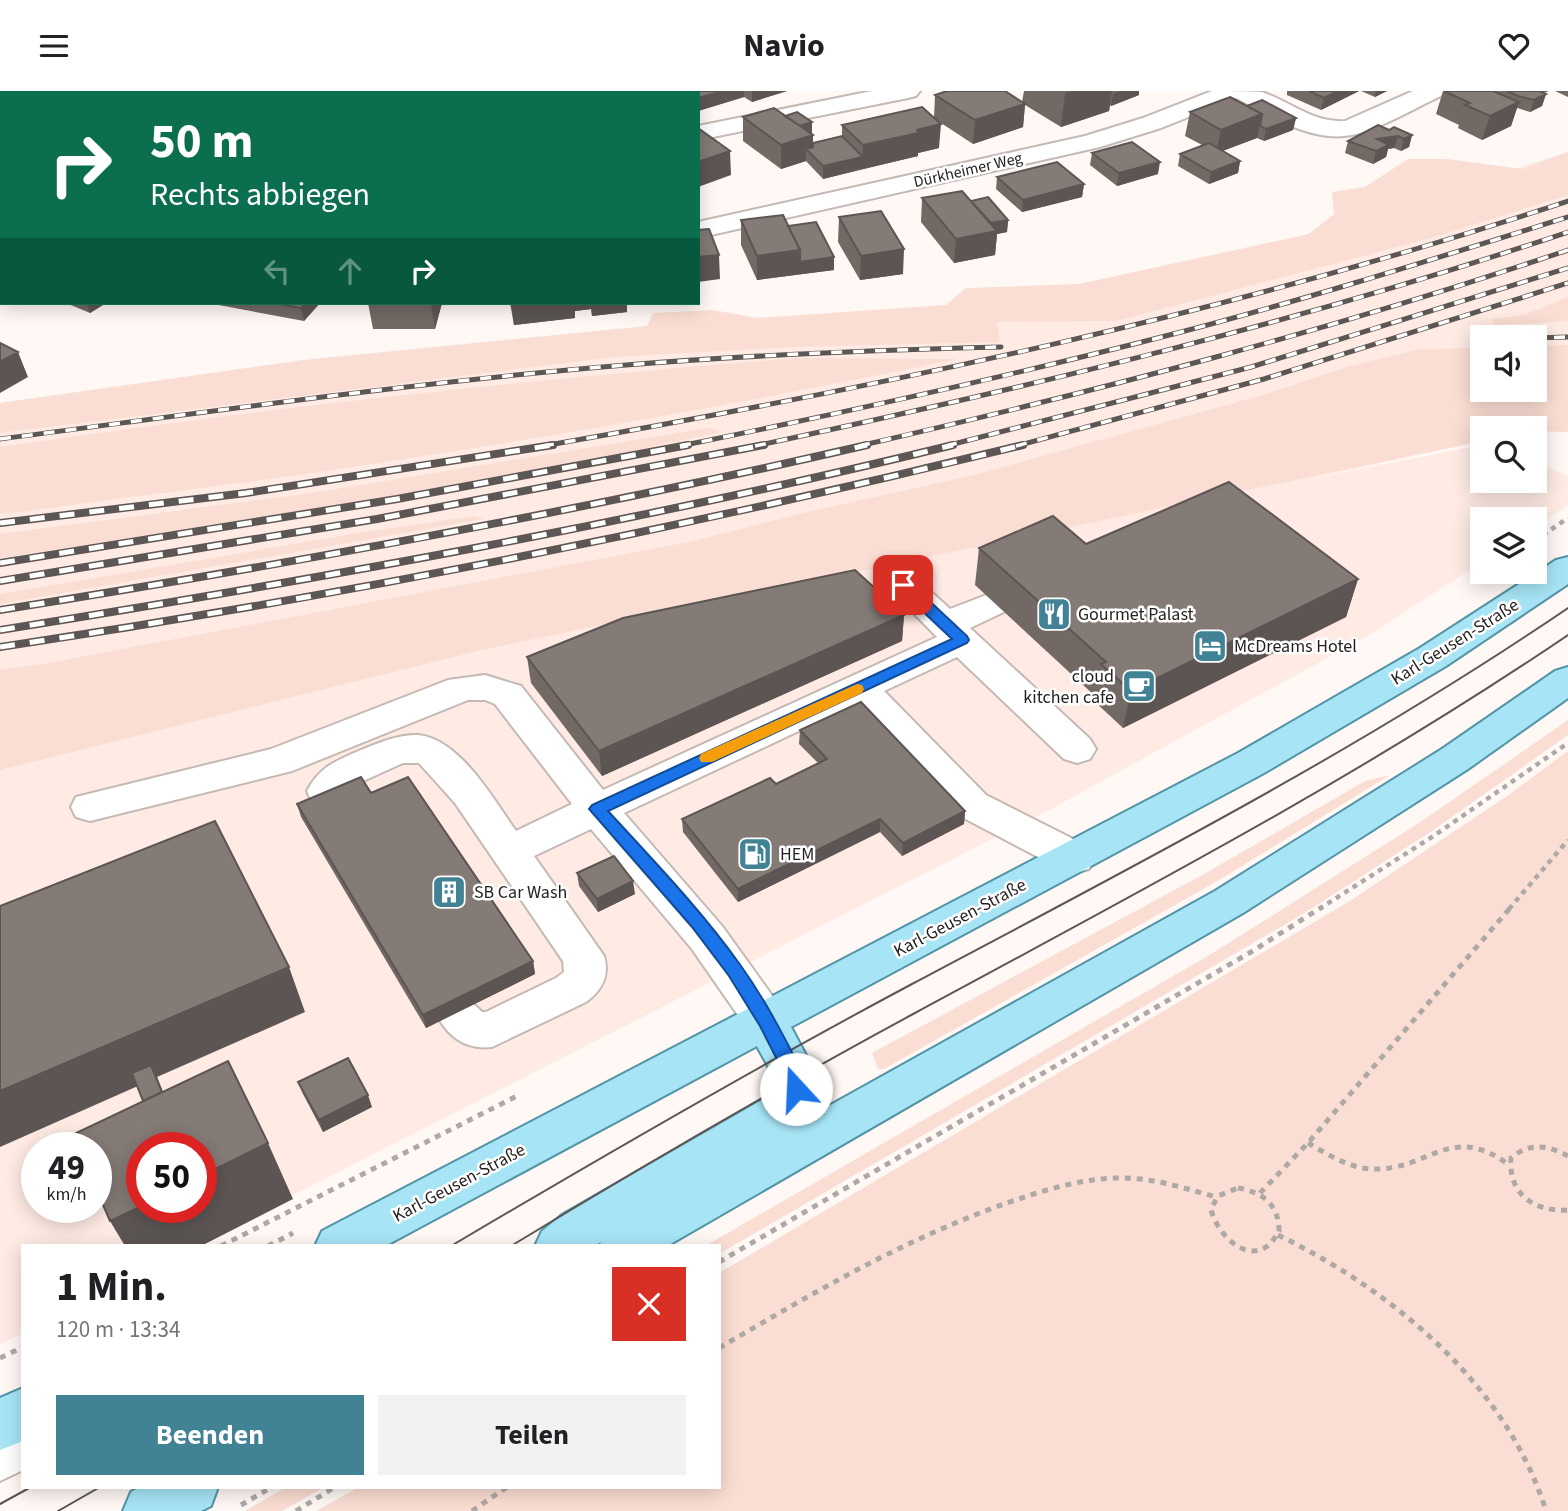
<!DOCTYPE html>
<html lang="de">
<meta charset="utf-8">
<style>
:root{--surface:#fff;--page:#f2f2f2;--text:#202124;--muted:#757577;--accent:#418295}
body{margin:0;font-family:"Source Sans 3",sans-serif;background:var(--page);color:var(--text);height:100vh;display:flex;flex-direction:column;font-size:26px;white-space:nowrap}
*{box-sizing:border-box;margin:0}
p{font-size:23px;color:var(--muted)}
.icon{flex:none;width:38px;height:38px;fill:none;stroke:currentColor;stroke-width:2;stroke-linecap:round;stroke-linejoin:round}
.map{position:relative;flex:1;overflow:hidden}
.drawer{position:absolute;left:21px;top:1153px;width:700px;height:245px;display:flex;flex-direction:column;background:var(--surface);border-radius:0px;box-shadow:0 4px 18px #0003}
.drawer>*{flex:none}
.top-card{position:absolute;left:0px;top:0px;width:700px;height:214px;box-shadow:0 4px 18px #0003;background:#0b6e4f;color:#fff;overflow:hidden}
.buttons{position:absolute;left:1470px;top:234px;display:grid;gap:14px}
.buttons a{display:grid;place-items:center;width:77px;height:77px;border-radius:0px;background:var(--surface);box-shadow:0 4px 18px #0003;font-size:35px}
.speed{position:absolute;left:21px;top:1041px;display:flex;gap:14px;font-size:35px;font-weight:700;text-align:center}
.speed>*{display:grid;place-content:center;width:91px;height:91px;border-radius:50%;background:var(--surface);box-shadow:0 4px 18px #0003;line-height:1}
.speed small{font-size:18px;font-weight:400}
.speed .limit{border:10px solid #d22;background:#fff;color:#111}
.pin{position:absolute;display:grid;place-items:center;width:60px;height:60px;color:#fff;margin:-30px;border-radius:14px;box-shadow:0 4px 10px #0006}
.me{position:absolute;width:77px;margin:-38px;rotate:340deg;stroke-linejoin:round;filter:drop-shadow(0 0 5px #0008)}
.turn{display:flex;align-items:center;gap:24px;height:147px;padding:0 35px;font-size:32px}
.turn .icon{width:91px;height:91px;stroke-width:2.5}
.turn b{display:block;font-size:49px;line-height:60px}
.lanes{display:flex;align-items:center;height:66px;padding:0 35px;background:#0003;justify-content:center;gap:35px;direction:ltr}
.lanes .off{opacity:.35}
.round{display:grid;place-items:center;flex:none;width:74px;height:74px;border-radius:0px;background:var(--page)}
.overview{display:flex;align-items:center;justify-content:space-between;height:119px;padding:0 35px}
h1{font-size:42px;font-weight:700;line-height:52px}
.cta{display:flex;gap:14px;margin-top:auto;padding:14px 35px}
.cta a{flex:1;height:80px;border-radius:0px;background:var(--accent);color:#fff;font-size:28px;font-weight:700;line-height:80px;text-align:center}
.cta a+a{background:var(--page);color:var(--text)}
header{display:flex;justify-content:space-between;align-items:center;height:91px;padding:0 35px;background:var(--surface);font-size:32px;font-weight:700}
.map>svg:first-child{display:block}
.built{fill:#ffebe4;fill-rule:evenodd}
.green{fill:#fbded3}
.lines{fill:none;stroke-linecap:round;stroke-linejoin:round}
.minor-casing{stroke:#c4b9b5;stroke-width:4}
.major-casing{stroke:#5394a6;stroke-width:4}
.path-far1{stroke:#aea8a6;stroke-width:4.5;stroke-dasharray:5 5;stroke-linecap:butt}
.path{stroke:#aea8a6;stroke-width:5;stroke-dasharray:6 6;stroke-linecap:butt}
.minor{fill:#fff;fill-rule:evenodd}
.major{fill:#a7e5f6;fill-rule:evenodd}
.tram{stroke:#5c5755;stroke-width:2}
.rail-far1-casing{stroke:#5c5755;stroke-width:5}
.rail-casing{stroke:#5c5755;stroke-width:8}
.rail-far1{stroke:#fff;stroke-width:3.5;stroke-dasharray:11;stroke-linecap:butt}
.rail{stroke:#fff;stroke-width:5;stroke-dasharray:15;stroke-linecap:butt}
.wall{fill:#726965}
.shaded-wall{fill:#5c5553}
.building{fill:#847a76;stroke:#5c5553;stroke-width:2}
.route{fill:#1a73e8;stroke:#114b97;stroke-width:2}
.slow{fill:#f59e0b}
.labels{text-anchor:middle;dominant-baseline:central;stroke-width:5;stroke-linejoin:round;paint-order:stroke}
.far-street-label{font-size:16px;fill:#231f1e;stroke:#fff}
.poi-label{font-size:18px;fill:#231f1e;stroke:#fff;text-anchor:start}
.street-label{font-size:18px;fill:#231f1e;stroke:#fff}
</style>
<header><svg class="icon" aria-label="menu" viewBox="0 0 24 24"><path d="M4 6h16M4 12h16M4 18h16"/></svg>Navio<svg class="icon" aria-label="heart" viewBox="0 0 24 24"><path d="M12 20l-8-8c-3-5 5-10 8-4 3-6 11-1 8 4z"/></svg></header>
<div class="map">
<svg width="1568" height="1420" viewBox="0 0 1568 1420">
<rect width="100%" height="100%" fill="#fff8f5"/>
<path class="built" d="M1568 61V341L1482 338V350L1308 388 1482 354V390H1535V368L1568 386V414L1535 436V429H1482V471L1371 543 1047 720 193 1155H23V1242L0 1254V312L304 269 757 227 1084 205 1309 143ZM1482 247H1535V299H1482ZM37 1057H96V1116H37ZM142 1057H201V1116H142Z"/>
<path class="green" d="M1568 61V104L1435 146 1117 230 997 231 1000 251 793 256 616 266 0 342V312L304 269 647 235 653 222 713 219 757 227 946 214 966 197 1079 193 1309 143 1334 123 1332 101 1365 96 1408 68H1447L1522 78Z
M1568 206V230L1494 234 1493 228 1527 223Z
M1568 254V341L1482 338V350L482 559 0 679V579L49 572 694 450 803 422 974 384 1263 304 1347 276 1421 258 1482 257V299H1535V255Z
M797 267 958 268C689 323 420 370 147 404 98 410 49 418 0 423V356C265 317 530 288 797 267Z
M708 337 721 341 609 365 310 420 0 467V443L312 402Z
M475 425 484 428 0 513V503L358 442Z
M1568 629V644L1432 740 1303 823 719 1163V1155H705L1208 865 1419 732Z
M1568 660V1420H316L357 1397 719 1396V1182L1350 810 1507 705Z
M1390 684 1214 792 884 978H878L872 962 1206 782 1365 690Z
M286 1396 323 1397 282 1420H245Z"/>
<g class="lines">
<g class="minor-casing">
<path id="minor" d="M270 0H295L269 2Z
M872 0H920L916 5 908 7 698 49V35Z
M1212 0C1226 0 1248 0 1262 1 1291 11 1313 32 1345 30L1413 0H1445L1441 5C1415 17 1380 38 1352 44 1311 52 1271 25 1236 7L1161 37 1100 56 698 147V131L1085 45 1143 27Z
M0 121H2V138L0 137Z
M903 483 915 486 950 518 994 501 1006 504 1011 512 1006 520 970 537 1090 648 1096 658 1090 668 1077 672 1064 668 957 566 884 600 986 704 1089 756 1095 767 1089 778 1075 782 1061 778 958 724 854 614 624 722 722 835 781 917 788 930 781 943 766 948 751 943 692 858 591 738 534 765 604 865C610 885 602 899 586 911L492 956C465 959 447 945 436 922L442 909C461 903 468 907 482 921H486L556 887 564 881 563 870 455 712 419 672H403L352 695 345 701 350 713 345 723 331 727 317 723 307 700C320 675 336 670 361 659 378 652 399 643 418 644 460 648 493 708 516 740L572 713 495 613 485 609H468L292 680 90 730 76 726 71 716 76 706 271 658 448 589 485 584 521 595 603 699 937 546 886 494 891 486Z
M23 1320V1379L0 1390V1332Z"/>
</g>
<g class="major-casing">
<path id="major" d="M1568 466V493L1446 575 1264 682 791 936 818 987V997L800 1031 1215 800 1442 658 1555 580 1568 576V607L1468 678 1243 822 667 1155H599L601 1151 595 1155H535L542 1140 562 1124 767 1006C779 985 767 975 757 955L385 1155H315L322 1140 1238 662 1420 557 1556 469Z
M23 1297V1350L0 1359V1307Z
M140 1396H218L211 1415 201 1420H123L131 1401Z"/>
</g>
<path class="path-far1" d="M1543 444 1568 427
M1319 818 1435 744 1568 652
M1509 818 1568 749"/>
<path class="path" d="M1308 1052C1327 1063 1349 1077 1372 1078 1430 1080 1450 1030 1509 1074
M1568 1065C1547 1054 1530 1051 1511 1067 1508 1103 1534 1121 1568 1119
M1238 1097C1263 1101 1279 1114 1279 1140 1276 1144 1273 1151 1269 1154 1244 1174 1215 1139 1211 1118L1218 1105Z
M1260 1102 1308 1052 1511 816
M1278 1144C1393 1200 1507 1294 1546 1420
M221 1155 517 1005
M268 1155 293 1142
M719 1171 1251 861 1322 816
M719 1257C808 1205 896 1153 993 1117 1032 1103 1075 1088 1117 1087 1151 1086 1184 1097 1216 1106
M0 1267 23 1256
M241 1414 272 1396
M296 1420 335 1396
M472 1420 507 1396"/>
<use href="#minor" class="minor"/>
<use href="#major" class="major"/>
<path class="tram" d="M451 1155C603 1065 756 976 912 893 1136 774 1358 660 1568 517
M511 1155C644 1074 778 996 915 922 1137 802 1359 686 1568 544
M0 1413 31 1396
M58 1420 100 1396"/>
<g class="rail-far1-casing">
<path id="rail-far1" d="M1532 247 1568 246
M0 348C208 321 416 291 626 274 750 264 876 259 1001 256
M543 355C888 295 1235 221 1568 110
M680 355C848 321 1015 284 1181 241 1311 207 1440 166 1568 126
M755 355C1030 296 1302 231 1568 141
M859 355C1098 300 1336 238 1568 159
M946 355 1251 276 1568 177
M1016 355 1264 288 1568 192"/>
</g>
<g class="rail-casing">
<path id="rail" d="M0 432 246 402 553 354
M0 472 397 408 688 354
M0 490 377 428 764 354
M0 519C291 473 580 420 867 354
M0 539C320 488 639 431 953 354
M0 556C344 505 685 437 1023 354"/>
</g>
<use href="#rail-far1" class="rail-far1"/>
<use href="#rail" class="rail"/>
</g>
<path class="wall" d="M0 0H41L42 2H2V79H0Z
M105 0H240L241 1 239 2H105Z
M640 0H787L752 11 744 6 698 20V2H640Z
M1024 0H1139V4L1111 15 1110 14 1109 20 1061 36 1025 14 1023 36 973 53 938 30 939 57 918 62V65L823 88 806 70 781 78 743 50V26L811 43 813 52 842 45V34L934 26 935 4 1022 11Z
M1287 0H1359L1321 19 1287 4Z
M1361 0H1387L1375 6Z
M1443 0H1549L1544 2 1546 3 1542 15 1530 21 1517 17 1511 35 1482 49 1458 37 1459 34 1436 23Z
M1555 0H1568V6Z
M1247 15 1296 27 1293 39 1264 50 1257 47 1223 60 1240 70 1238 82 1209 93 1178 75 1180 63 1202 54 1185 45 1190 21Z
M1389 39 1412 44 1409 56 1401 60 1394 57 1388 58 1386 66 1373 73 1345 62 1348 50Z
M1092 62 1158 83 1117 95 1090 74Z
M997 86 1084 93 1082 106 1022 121 996 98Z
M922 107 971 110 1008 129 1007 141 997 143 995 164 954 172 921 131Z
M839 126 903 183 860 189 838 151Z
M741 129 788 135 834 166V179L757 189 741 154Z
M66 212H106L90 222Z
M208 212H320L304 230Z
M368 212H442L435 238H373Z
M510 212H627V221L592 225 591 218 575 220V227L514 234Z
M1086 453 1358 488 1346 526 1123 637 1094 610 1095 605 975 494 979 457Z
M904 524 902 550 602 685 531 592 527 566Z
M800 639 965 720 964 733 902 765 880 741 738 811 683 741 682 728 776 693 818 672 799 653Z
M371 702 533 870 535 883 426 937 301 726 297 713Z
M577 782 635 803 598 821 579 795Z
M298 991 372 1016 323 1041 303 1003Z"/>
<path class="shaded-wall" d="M32 0H41L42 2H31Z
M214 0H240L241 1 239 2H211Z
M723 0H744V6L698 20V7Z
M752 0H787L752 11Z
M1072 0H1112L1109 20 1061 36 1065 2Z
M1120 0H1139V4L1111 15 1113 3Z
M1338 0H1359L1321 19 1324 7Z
M1376 0H1387L1375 6Z
M1546 3 1542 15 1530 21 1534 9Z
M1519 11 1511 35 1482 49 1490 25Z
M1025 13 1023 36 973 53 975 29Z
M1262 23 1257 47 1216 62 1221 39Z
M2 26V68L0 63V28Z
M1296 27 1293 39 1264 50 1266 38Z
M812 31V43L789 38Z
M941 33 939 57 918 62V65L862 78 863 54 917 39Z
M813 44V65L806 58V70L781 78V54Z
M1412 44 1409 56 1401 60 1404 48Z
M1398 45 1394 57 1388 58 1386 66 1373 73 1376 60H1378H1374L1377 48Z
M730 60 731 84 698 96V71Z
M863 66 862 78 823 88V75Z
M1240 70 1238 82 1209 93 1211 81Z
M1160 71 1158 83 1117 95 1119 82Z
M1084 93 1082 106 1022 121 1023 109Z
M1008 129 1007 141 997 143 995 164 954 172 956 148 981 134Z
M904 158 903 183 860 189 861 165Z
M800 159 834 166V179L757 189V165Z
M719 164 720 188 698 191V166Z
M2 193V209L0 210V194Z
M87 212H106L90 222Z
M306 212H320L304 230 301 217Z
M431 212H442L435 238 431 213Z
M511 212H590L591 218 575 220V227L514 234Z
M591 212H627V221L592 225Z
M18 261 28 286 0 302V271Z
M1358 488 1346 526 1123 637 1131 600Z
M904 524 902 550 602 685 599 660Z
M965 720 964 733 902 765 903 752Z
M880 728V741L738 811V798Z
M633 790 635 803 598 821 597 808Z
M533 870 535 883 426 937 423 924Z
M289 876 305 921 157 986 182 1049 156 987 0 1056V1000Z
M368 1004 372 1016 323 1041 319 1029Z
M268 1052 293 1108 201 1155H125L110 1130 142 1115V1116H201V1085Z"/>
<path class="building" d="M0 0H32L31 2H2V26L0 28Z
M130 0H214L211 2H140Z
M325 0H359L370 2H323Z
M604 0H615L618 2H598Z
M647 0H723L698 7V2H650Z
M947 0H1005L1025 13 975 29 935 4Z
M1309 0H1338L1324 7Z
M1444 0H1493L1519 11 1490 25 1465 14 1470 12Z
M1507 0H1539L1546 3 1534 9 1518 5Z
M1230 6 1262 23 1221 39 1190 21Z
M1262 9 1296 27 1266 38 1260 35 1262 23 1247 15Z
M922 16 941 33 917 39 919 42 863 54 842 34Z
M774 17 813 44 781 54 743 26Z
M797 21 812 31 800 35 785 25Z
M1378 34 1389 39 1394 36 1412 44 1404 48 1398 45 1377 48 1389 54 1376 60 1348 50Z
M698 37 730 60 698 71Z
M842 45 863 66 823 75 806 58 813 56V52Z
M1132 51 1160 71 1119 82 1092 62Z
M1209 52 1240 70 1211 81 1180 63Z
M1057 71 1084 93 1023 109 997 86Z
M962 100 997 140 956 148 922 107Z
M988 106 1008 129 991 132 971 110Z
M881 120 904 158 861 165 839 126Z
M783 124 800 159 757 165 741 129Z
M816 131 834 166 800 171V159L788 135Z
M709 138 719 164 698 166V139Z
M0 184 2 185V193L0 194Z
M273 212H306L301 217Z
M368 212H431V213H368Z
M0 252 18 261 0 271Z
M1229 391 1358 488 1131 600 1101 573 1106 571 979 457 1053 425 1086 453Z
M855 479 904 524 599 660 527 566 623 527Z
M861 611 965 720 903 752 880 728 738 798 682 728 770 687 776 693 827 668 800 639Z
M361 686 371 702 408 686 533 870 423 924 297 713Z
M215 730 289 876 0 1000V815Z
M614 765 633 790 597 808 577 782Z
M348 967 368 1004 319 1029 298 991Z
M228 970 268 1052 201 1085V1057H142V1115L110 1130 96 1098V1057H80L74 1043Z
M151 974 162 1001 143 1010 132 982Z"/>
<path class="route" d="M903 489 908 490 967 545 969 549 967 552 608 720C654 770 702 820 741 875 766 910 786 949 805 987L803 1003 796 1005 790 1003 787 988 760 935 729 885 692 836 589 718 592 714 952 548 898 497 896 494Z"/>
<path class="slow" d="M857 593 862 594 864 598 862 602 712 671H701L699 667 701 663Z"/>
<defs>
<g id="restaurant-square" transform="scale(1.75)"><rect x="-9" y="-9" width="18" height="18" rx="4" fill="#418295" stroke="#fff"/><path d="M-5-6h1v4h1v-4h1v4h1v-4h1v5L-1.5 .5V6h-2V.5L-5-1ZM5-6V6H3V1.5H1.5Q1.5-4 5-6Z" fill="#fff"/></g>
<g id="hotel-square" transform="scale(1.75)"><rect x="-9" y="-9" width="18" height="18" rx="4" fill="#418295" stroke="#fff"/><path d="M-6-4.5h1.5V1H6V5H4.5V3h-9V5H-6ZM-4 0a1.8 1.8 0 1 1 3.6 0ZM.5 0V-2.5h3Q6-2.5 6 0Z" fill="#fff"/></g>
<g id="cafe-square" transform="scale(1.75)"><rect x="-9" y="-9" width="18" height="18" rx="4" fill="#418295" stroke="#fff"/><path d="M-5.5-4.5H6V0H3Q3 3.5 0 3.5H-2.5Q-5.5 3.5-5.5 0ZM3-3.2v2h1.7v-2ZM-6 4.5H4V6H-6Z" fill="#fff"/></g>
<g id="fuel-square" transform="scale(1.75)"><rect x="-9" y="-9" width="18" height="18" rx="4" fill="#418295" stroke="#fff"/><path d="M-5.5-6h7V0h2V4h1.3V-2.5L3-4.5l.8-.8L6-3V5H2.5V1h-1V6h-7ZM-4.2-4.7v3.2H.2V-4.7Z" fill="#fff"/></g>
<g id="building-square" transform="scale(1.75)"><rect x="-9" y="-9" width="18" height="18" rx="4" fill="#418295" stroke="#fff"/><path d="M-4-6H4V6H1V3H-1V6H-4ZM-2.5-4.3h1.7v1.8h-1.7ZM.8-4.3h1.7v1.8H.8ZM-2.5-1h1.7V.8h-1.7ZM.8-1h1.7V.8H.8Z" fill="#fff"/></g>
</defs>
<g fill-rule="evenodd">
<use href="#restaurant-square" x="1054" y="523"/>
<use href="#hotel-square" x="1210" y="555"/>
<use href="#cafe-square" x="1139" y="595"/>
<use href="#fuel-square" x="755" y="763"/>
<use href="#building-square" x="449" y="801"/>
</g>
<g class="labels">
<g class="far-street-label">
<text transform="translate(968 79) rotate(-13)">Dürkheimer Weg</text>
</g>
<g class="poi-label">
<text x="1078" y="523">Gourmet Palast</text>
<text x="1234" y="555">McDreams Hotel</text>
<text x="1114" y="585" text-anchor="end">cloud<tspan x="1114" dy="21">kitchen cafe</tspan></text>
<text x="780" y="763">HEM</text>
<text x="474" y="801">SB Car Wash</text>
</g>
<g class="street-label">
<text transform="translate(1455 551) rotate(-32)">Karl-Geusen-Straße</text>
<text transform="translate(960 827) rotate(-28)">Karl-Geusen-Straße</text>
<text transform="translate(459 1092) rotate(-28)">Karl-Geusen-Straße</text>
</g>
</g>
</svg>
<div class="buttons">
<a><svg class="icon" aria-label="sound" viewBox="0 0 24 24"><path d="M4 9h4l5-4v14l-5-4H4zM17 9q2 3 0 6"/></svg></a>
<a><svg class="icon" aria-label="search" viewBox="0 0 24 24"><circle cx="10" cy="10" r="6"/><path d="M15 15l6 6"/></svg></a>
<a><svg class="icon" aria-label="layers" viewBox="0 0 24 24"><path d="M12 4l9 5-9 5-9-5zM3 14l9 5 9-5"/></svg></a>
</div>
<div class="speed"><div>49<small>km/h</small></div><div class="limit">50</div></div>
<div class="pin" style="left:903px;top:494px;background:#d93025"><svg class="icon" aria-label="arrive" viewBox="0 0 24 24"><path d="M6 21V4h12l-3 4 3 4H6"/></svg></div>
<svg class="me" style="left:796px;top:998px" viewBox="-20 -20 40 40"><circle r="19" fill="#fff"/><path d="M0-13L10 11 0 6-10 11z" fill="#1a73e8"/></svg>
<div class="top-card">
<div class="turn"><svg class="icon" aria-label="right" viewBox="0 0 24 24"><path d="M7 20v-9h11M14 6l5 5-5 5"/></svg><div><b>50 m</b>Rechts abbiegen</div></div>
<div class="lanes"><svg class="icon off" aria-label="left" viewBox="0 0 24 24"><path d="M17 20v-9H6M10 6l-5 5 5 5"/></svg><svg class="icon off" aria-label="ahead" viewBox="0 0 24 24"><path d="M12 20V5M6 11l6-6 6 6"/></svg><svg class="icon" aria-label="right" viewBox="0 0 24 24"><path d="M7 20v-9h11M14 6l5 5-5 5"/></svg></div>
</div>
<section class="drawer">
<div class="overview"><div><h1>1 Min.</h1><p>120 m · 13:34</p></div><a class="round" style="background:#d93025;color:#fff"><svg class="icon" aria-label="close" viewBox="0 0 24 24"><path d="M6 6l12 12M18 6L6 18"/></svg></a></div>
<div class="cta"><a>Beenden</a><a>Teilen</a></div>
</section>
</div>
